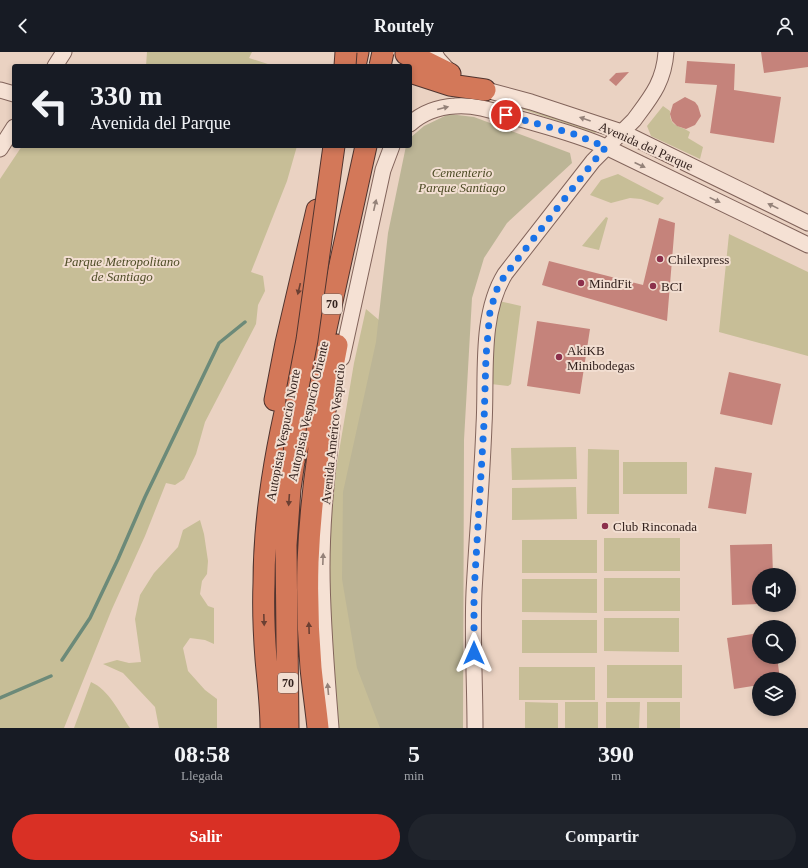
<!DOCTYPE html>
<html lang="es">
<meta charset="utf-8">
<style>
:root{--surface:#171b24;--page:#20242c;--text:#f1f3f6;--muted:#9ea1a6;--accent:#d93025}
body{margin:0;font-family:"Times New Roman",serif;background:var(--page);color:var(--text);height:100vh;display:flex;flex-direction:column;font-size:15px;white-space:nowrap}
*{box-sizing:border-box;margin:0}
p{font-size:13px;color:var(--muted)}
.icon{flex:none;width:22px;height:22px;fill:none;stroke:currentColor;stroke-width:2;stroke-linecap:round;stroke-linejoin:round}
.map{position:relative;height:676px;overflow:hidden}
.sheet{display:flex;flex-direction:column;background:var(--surface);flex:1}
.sheet>*{flex:none}
.top-card{position:absolute;left:12px;top:12px;width:400px;height:84px;border-radius:4px;box-shadow:0 2px 6px #0003;background:#171b24;color:var(--text);overflow:hidden}
.fabs{position:absolute;left:752px;top:516px;display:grid;gap:8px}
.fabs a{display:grid;place-items:center;width:44px;height:44px;border-radius:50%;background:var(--surface);box-shadow:0 2px 6px #0003;font-size:20px}
.pin{position:absolute;display:grid;place-items:center;width:34px;height:34px;color:#fff;margin:-17px;border:2px solid #fff;border-radius:50%;box-shadow:0 1px 4px #0007}
.me{position:absolute;width:44px;margin:-22px;rotate:0deg;stroke-linejoin:round;filter:drop-shadow(0 0 3px #0008)}
.turn{display:flex;align-items:center;gap:14px;height:84px;padding:0 12px;font-size:18px}
.turn .icon{width:52px;height:52px;stroke-width:2.5}
.turn b{display:block;font-size:28px;line-height:34px}
.eta{display:flex;justify-content:space-evenly;align-items:center;height:68px;text-align:center}
.eta b{font-size:24px;font-weight:600;line-height:28px}
.action{display:flex;gap:8px;margin-top:auto;padding:8px 12px}
.action a{flex:1;height:46px;border-radius:24px;background:var(--accent);color:#fff;font-size:16px;font-weight:600;line-height:46px;text-align:center}
.action a+a{background:var(--page);color:var(--text)}
header{display:flex;justify-content:space-between;align-items:center;height:52px;padding:0 12px;background:var(--surface);font-size:18px;font-weight:600}
.map>svg:first-child{display:block}
.green{fill:#c7be97}
.cemetery{fill:#bcb596}
.lines{fill:none;stroke-linecap:round;stroke-linejoin:round}
.stream{stroke:#6c8a79;stroke-width:3.5}
.building{fill:#c5837b}
.minor-casing{stroke:#82645b;stroke-width:17}
.highway-casing{stroke:#50342f;stroke-width:23}
.minor{stroke:#f5e1d4;stroke-width:15}
.highway{stroke:#d37859;stroke-width:21}
.highway-bridge-casing{stroke:#50342f;stroke-width:23;stroke-linecap:butt}
.highway-bridge{stroke:#d37859;stroke-width:21}
.oneway{fill:#948279}
.oneway2{fill:#6b4033}
.route{stroke:#1a73e8;stroke-width:7;stroke-dasharray:0 12.6}
.poi-dot{fill:#8c304c;stroke:#f2ded1;stroke-width:1.5}
.labels{text-anchor:middle;dominant-baseline:central;stroke-width:4;stroke-linejoin:round;paint-order:stroke}
.shield{fill:#f2ded1;stroke:#6c5a54;stroke-width:1}
.shield-label{font-size:12px;font-weight:bold;fill:#33221e}
.street-label{font-size:13px;fill:#33221e;stroke:#f2ded1}
.park-label{font-size:13px;font-style:italic;fill:#4e4c26;stroke:#f2ded1}
.poi-label{font-size:13px;fill:#33221e;stroke:#f2ded1;text-anchor:start}
</style>
<header><svg class="icon" aria-label="back" viewBox="0 0 24 24"><path d="M15 5l-7 7 7 7"/></svg>Routely<svg class="icon" aria-label="person" viewBox="0 0 24 24"><circle cx="12" cy="8" r="4"/><path d="M4 21q1-7 8-7t8 7"/></svg></header>
<div class="map">
<svg width="808" height="676" viewBox="0 0 808 676">
<rect width="100%" height="100%" fill="#ead2c2"/>
<path class="green" d="M147 0H252L249 6 274 14H146Z
M479 43 513 50 598 78 595 81Z
M663 54 670 59C669 76 681 73 690 80L688 86 703 95 700 107 651 84 647 74Z
M22 94H297L287 129 251 220 263 224 265 239 258 253 256 272 205 370 196 402 184 427 175 433 166 431 145 484 112 557 64 676H0V127Z
M618 122 664 146 658 153 641 147 630 146 611 151 590 143 601 128Z
M606 165 608 166 599 198 582 194Z
M729 182 808 220V304L719 280Z
M499 249 521 254 511 332 508 334 491 332 495 268Z
M366 257 392 279 391 676H335L327 512 332 441 354 311Z
M576 395 577 427 512 428 511 396Z
M588 397 619 398V462H587Z
M623 410H687V442H623Z
M576 435 577 467 512 468V436Z
M200 468 204 482 208 509 207 522 202 529 200 542 208 554 214 556V592L205 588 190 586 183 596 188 619 205 638 217 647V676H159L155 655 123 621 103 612 117 608 129 611 141 610 135 567 140 543 154 521 178 495 183 478Z
M604 486H680V519H604Z
M522 488H597V521H522Z
M604 526H680V559H604Z
M522 527H597V561L522 560Z
M604 566H679V600L604 599Z
M522 568H597V601H522Z
M607 613H682V646H607Z
M519 615H595V648H519Z
M91 630C109 638 119 660 130 676H74Z
M525 650 558 651V676H525Z
M565 650H598V676H565Z
M606 650H640L639 676H606Z
M647 650H680V676H647Z"/>
<path class="cemetery" d="M449 62 474 65 570 101 572 111 507 171 484 206 472 246 464 388 463 676H380L357 616 342 527 343 440 376 290 388 181 406 94H410V86L424 74Z"/>
<g class="lines">
<path class="stream" d="M62 608 90 566 118 507 145 445 219 291 245 270
M0 646 51 624"/>
</g>
<path class="building" d="M761 0H808V15L764 21Z
M687 9 735 12 734 38 781 45 774 91 710 81 717 33 685 31Z
M629 20 616 34 609 28 616 21Z
M685 45 695 50 698 54 701 64 695 73 686 77 677 74 672 69 670 62 673 52Z
M659 166 675 171 667 269 542 233 549 209 643 233Z
M537 269 590 277 580 342 527 334Z
M729 320 781 332 772 373 720 362Z
M715 415 752 421 746 462 708 456Z
M772 492 773 523H759V552L732 553 730 493Z
M759 581V605H777L780 627H759V633L734 637 727 586Z"/>
<g class="lines">
<g class="minor-casing">
<path id="minor" d="M434 0 438 7 448 18
M55 14 64 0
M475 35 531 50 622 80 808 171
M0 38 14 42
M410 72C422 61 438 55 455 54 478 52 502 62 524 68 552 76 579 83 606 95L808 193
M0 97 14 75
M342 306 383 118 392 94
M331 676C327 623 322 569 322 516 322 468 327 421 332 374
M475 676C475 631 472 585 474 540 477 484 482 429 484 373 487 325 479 264 505 222L593 109 634 68C651 45 664 30 666 0"/>
</g>
<g class="highway-casing">
<path id="highway" d="M406 2 422 8 450 22
M355 14 358 0
M410 20 450 33 485 38
M275 348 286 291 317 158
M271 676C271 653 268 630 266 607 264 581 263 556 264 531 264 462 276 394 293 327
M288 676 286 493 290 437 294 409 313 336 366 94
M318 676C316 656 313 636 311 616 308 581 307 545 308 510 311 436 323 365 337 293"/>
</g>
<use href="#minor" class="minor"/>
<use href="#highway" class="highway"/>
<g class="highway-bridge-casing">
<path id="highway-bridge" d="M345 14 346 0
M380 14 383 0
M294 409 296 361 298 335 307 288 334 94"/>
</g>
<use href="#highway-bridge" class="highway-bridge"/>
</g>
<defs><path id="oneway-solid" d="M-6-.8H1V-3.2L6.5 0L1 3.2V.8H-6Z"/></defs>
<g class="oneway">
<use href="#oneway-solid" transform="translate(443 56) rotate(-14)"/>
<use href="#oneway-solid" transform="translate(585 67) rotate(-161)"/>
<use href="#oneway-solid" transform="translate(640 113) rotate(25)"/>
<use href="#oneway-solid" transform="translate(715 148) rotate(26)"/>
<use href="#oneway-solid" transform="translate(375 153) rotate(-77)"/>
<use href="#oneway-solid" transform="translate(773 154) rotate(-154)"/>
<use href="#oneway-solid" transform="translate(323 507) rotate(-88)"/>
<use href="#oneway-solid" transform="translate(328 637) rotate(-95)"/>
</g>
<g class="oneway2">
<use href="#oneway-solid" transform="translate(299 237) rotate(103)"/>
<use href="#oneway-solid" transform="translate(289 448) rotate(94)"/>
<use href="#oneway-solid" transform="translate(264 568) rotate(88)"/>
<use href="#oneway-solid" transform="translate(309 576) rotate(-92)"/>
</g>
<g class="lines">
<path class="route" d="M474 601V541L484 371 486 304 490 259 498 234 506 222 594 109 606 95 574 82 506 63"/>
</g>
<g class="poi-dot">
<circle cx="660" cy="207" r="4"/>
<circle cx="581" cy="231" r="4"/>
<circle cx="653" cy="234" r="4"/>
<circle cx="559" cy="305" r="4"/>
<circle cx="605" cy="474" r="4"/>
</g>
<g class="labels">
<g class="shield">
<rect x="322" y="242" width="20" height="20" rx="3"/>
<rect x="278" y="621" width="20" height="20" rx="3"/>
</g>
<g class="shield-label">
<text x="332" y="252">70</text>
<text x="288" y="631">70</text>
</g>
<g class="street-label">
<text transform="translate(646 94) rotate(24)">Avenida del Parque</text>
<text transform="translate(308 359) rotate(-77)">Autopista Vespucio Oriente</text>
<text transform="translate(333 382) rotate(-84)">Avenida Américo Vespucio</text>
<text transform="translate(283 383) rotate(-79)">Autopista Vespucio Norte</text>
</g>
<g class="park-label">
<text x="462" y="120">Cementerio<tspan x="462" dy="15">Parque Santiago</tspan></text>
<text x="122" y="209">Parque Metropolitano<tspan x="122" dy="15">de Santiago</tspan></text>
</g>
<g class="poi-label">
<text x="668" y="207">Chilexpress</text>
<text x="589" y="231">MindFit</text>
<text x="661" y="234">BCI</text>
<text x="567" y="298">AkiKB<tspan x="567" dy="15">Minibodegas</tspan></text>
<text x="613" y="474">Club Rinconada</text>
</g>
</g>
</svg>
<div class="fabs">
<a><svg class="icon" aria-label="sound" viewBox="0 0 24 24"><path d="M4 9h4l5-4v14l-5-4H4zM17 9q2 3 0 6"/></svg></a>
<a><svg class="icon" aria-label="search" viewBox="0 0 24 24"><circle cx="10" cy="10" r="6"/><path d="M15 15l6 6"/></svg></a>
<a><svg class="icon" aria-label="layers" viewBox="0 0 24 24"><path d="M12 4l9 5-9 5-9-5zM3 14l9 5 9-5"/></svg></a>
</div>
<div class="pin" style="left:506px;top:63px;background:#d93025"><svg class="icon" aria-label="arrive" viewBox="0 0 24 24"><path d="M6 21V4h12l-3 4 3 4H6"/></svg></div>
<svg class="me" style="left:474px;top:601px" viewBox="-20 -20 40 40"><path d="M0-17L14 15 0 8-14 15z" fill="#1a73e8" stroke="#fff" stroke-width="4"/></svg>
<div class="top-card">
<div class="turn"><svg class="icon" aria-label="left" viewBox="0 0 24 24"><path d="M17 20v-9H6M10 6l-5 5 5 5"/></svg><div><b>330 m</b>Avenida del Parque</div></div>
</div>
</div>
<section class="sheet">
<div class="eta">
<div><b>08:58</b><p>Llegada</p></div>
<div><b>5</b><p>min</p></div>
<div><b>390</b><p>m</p></div>
</div>
<div class="action"><a>Salir</a><a>Compartir</a></div>
</section>
